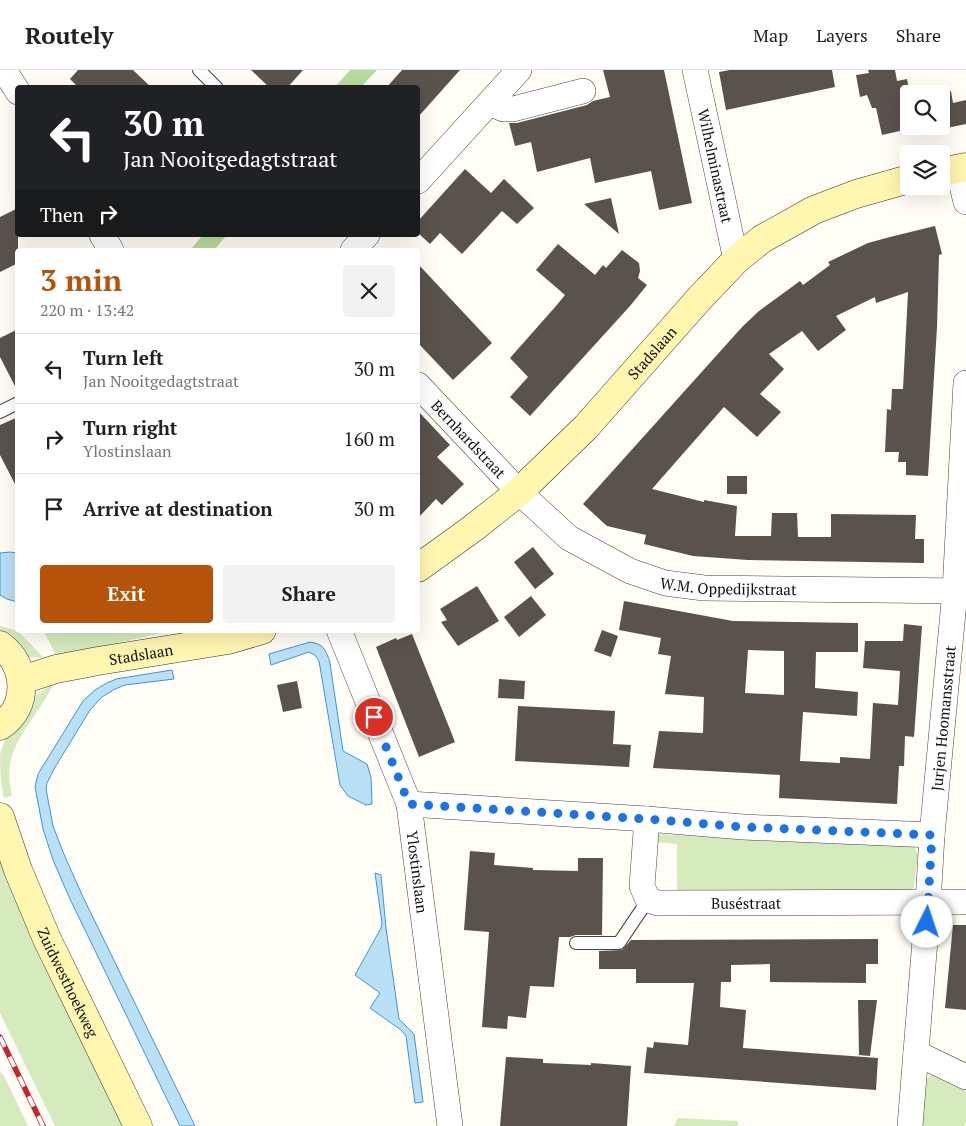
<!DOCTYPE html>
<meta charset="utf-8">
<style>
:root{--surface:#fff;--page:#f2f2f2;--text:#222;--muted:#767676;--line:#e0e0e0;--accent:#b45309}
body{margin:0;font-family:"PT Serif",serif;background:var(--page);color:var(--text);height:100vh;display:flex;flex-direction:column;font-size:19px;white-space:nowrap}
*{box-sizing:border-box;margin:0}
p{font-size:16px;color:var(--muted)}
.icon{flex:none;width:28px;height:28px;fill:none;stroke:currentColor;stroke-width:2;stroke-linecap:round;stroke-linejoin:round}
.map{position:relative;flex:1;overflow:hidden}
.drawer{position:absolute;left:15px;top:178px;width:405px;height:385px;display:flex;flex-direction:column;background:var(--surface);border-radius:5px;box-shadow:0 5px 20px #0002}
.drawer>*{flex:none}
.hud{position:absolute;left:15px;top:15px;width:405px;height:152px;border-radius:5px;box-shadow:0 5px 20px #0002;background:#202124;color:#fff;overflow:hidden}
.buttons{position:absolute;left:900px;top:15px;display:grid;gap:10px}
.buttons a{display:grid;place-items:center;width:50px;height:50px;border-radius:5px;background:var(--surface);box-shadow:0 5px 20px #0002;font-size:25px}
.pin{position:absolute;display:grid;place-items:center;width:42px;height:42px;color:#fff;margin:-21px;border:2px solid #fff;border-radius:50%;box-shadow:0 1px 5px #0007}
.me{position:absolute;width:55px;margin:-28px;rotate:4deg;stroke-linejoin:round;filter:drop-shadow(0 0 4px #0008)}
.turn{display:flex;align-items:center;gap:18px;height:105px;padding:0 25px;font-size:22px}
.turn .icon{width:65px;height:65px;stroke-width:2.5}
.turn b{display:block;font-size:35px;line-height:42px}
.then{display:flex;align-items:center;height:48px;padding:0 25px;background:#0003;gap:10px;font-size:19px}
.round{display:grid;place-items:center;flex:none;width:52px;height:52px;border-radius:5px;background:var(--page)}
.summary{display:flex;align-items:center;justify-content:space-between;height:85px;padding:0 25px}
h1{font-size:30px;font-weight:700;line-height:38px;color:var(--accent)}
.button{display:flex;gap:10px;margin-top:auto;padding:10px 25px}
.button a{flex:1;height:58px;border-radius:5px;background:var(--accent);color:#fff;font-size:20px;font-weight:700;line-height:58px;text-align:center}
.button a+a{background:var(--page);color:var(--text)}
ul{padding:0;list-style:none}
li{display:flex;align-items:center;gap:15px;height:70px;padding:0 25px;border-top:1px solid var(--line)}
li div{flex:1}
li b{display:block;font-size:19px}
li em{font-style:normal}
header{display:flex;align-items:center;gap:30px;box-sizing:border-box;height:70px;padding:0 25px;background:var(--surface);border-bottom:1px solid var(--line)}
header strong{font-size:24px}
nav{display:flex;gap:28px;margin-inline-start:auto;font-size:18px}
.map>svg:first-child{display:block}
.green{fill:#d5ebbd}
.forest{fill:#b9dc9c}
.water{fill:#b9e0f7;stroke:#3f96cf}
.building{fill:#5a524d;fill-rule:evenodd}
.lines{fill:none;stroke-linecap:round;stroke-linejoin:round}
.lane-casing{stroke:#444;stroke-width:14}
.street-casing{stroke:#444;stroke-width:26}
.secondary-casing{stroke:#333;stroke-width:29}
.lane{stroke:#fff;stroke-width:12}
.street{stroke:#fff;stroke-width:25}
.secondary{stroke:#fff6b0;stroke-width:28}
.rail-casing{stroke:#c4262e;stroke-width:5.5}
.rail{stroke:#fff;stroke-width:4;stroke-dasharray:11;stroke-linecap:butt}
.route{stroke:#1a73e8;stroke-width:9;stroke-dasharray:0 16.2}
.labels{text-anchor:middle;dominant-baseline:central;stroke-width:5;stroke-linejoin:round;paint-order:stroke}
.street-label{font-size:15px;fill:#111;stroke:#fff}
</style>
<header>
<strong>Routely</strong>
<nav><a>Map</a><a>Layers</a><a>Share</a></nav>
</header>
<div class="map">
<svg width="966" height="1056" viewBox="0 0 966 1056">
<rect width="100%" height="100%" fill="#fffdf5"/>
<path class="green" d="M0 556 18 561 44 588 27 587 0 564Z
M43 560H174L57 587Z
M54 613C42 640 14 667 10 695 8 705 10 716 12 726L4 728C1 714 0 700 0 686 1 673 23 638 32 629 39 622 46 618 54 613Z
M656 764 913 775 918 784 914 817 910 822 661 829 677 820V774L657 772Z
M0 779 126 1056H55L0 943Z
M0 1002 4 1006 28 1056H0Z
M935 1004 966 1018V1052L964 1056H922V1027L928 1007Z
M678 1048 738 1051V1056H674Z"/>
<path class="forest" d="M350 0H377L361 17H335Z
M203 165H227L214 180H190Z"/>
<path class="water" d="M10 482 17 483V532L7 529 0 525V483Z
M310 572C324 574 326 580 330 593L343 681 367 694 371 707 372 734 366 735 348 726 340 715 319 591 315 585 309 582 271 595 269 584Z
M172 600 174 609 125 615 115 619 102 627 90 640 54 699 47 713 46 719 53 756 63 782 83 827 195 1056H180L70 829 53 790 43 759 35 717 38 704 83 631 95 620 105 614 116 609Z
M375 803 381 805 386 858 399 949 414 964 423 1032 415 1033 406 966 401 960 370 938 380 923 355 905 381 858 382 853Z"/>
<path class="building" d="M78 0H133L152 18H79L70 9Z
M251 0H303L287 18H270Z
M402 0H460L418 47V18H386Z
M603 0H664L692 133 659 140 651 101 595 113 590 88 537 102 531 72 515 76 509 53H517L587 35 593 31 610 27Z
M730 0H832L835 17 726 40 719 2Z
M868 0H895L897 11 907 9 910 24 909 56H922L882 65 876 38H872L867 25 860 27 856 5 869 3Z
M951 21 953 33 966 30V54L932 61 931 56H941V24H937Z
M465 99 491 123 504 109 534 138 517 154 502 141 462 184 440 163 430 174 418 163V151Z
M611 128 619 164 584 134Z
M18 138V193L0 202V147Z
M935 156 942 184 939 185 937 257 928 406 906 405V392H898L899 382H885L887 339 891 340 892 319H903L908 222 876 233 875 227 836 246 846 260 818 281 802 261 769 284 784 299 760 324 781 342 757 367 724 337 652 419 704 432V430L737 436 735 466H771L772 443H797L798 467H831V444L916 445 915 469H924V493L748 490 693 486 644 474 646 465 607 456 583 434 743 256 759 241 800 211 803 215 830 195 828 192 868 173 890 167Z
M558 174 595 205 603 195 606 198 622 180 639 193 640 201 638 208 647 215 630 236 530 346 510 327 528 307 510 288 556 236 565 225 536 200Z
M418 194 492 273 453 310 418 273Z
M18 259V322L0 287V268Z
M418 341 450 375 437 387 464 414 442 435 436 429 418 448Z
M18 347V420L0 385V355Z
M727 406H747V424H727Z
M533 477 554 504 535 519 514 492Z
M477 516 499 551 458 576 441 552 447 550 440 539Z
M531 526 546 545 519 567 504 547Z
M624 531 733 551 858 553V582H816L815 618 858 622 857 646 803 642 800 691 840 693V687L870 689 873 633 898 635 900 601 863 598 865 571H903L904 554 922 556 914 667 905 666 904 696H899L897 734 779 728 780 705 653 698 659 661 703 663 704 627 665 624 671 586 658 584 661 568 619 560ZM748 580 784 581V625L745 623Z
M602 560 618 566 611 587 594 581Z
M412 564 455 672 419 687 376 577 396 568 397 570Z
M499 609 525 611 524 629 498 628Z
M297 611 302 638 283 642 277 615Z
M518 636 615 641 613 674 631 675 629 697 515 691Z
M470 781 495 783 494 795 533 798V800L578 801V788H603L602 865H576L570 867H559L554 917 530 916 526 948 508 946 507 959 482 957 489 862 464 860Z
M953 855H966V940L945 938Z
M878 869V894H866V913L770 912V894L731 895V912H721L720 937 746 940 743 978 878 988 876 1020 644 1003 647 977 653 978 654 972 688 975 694 913H636V899H599V881L622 880 631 870Z
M858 930H877L870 986 859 985Z
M506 987 543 989V993L591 995V993L631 996 627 1056H500Z"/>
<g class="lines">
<g class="lane-casing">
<path id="lane" d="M199 0 217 18
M0 342 18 333
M576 873H619L648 830"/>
</g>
<g class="street-casing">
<g id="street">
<path d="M4 0 18 22"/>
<path id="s1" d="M695 0 736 190"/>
<path d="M490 33 503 39H513L583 21"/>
<path d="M958 99 966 132"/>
<path d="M418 111 519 0"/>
<path d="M102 165 111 180"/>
<path d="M353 180 367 165"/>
<path id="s2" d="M418 315 519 422 569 468 630 501 665 513 704 518 966 521"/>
<path id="s3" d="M339 560 409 734 450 1056"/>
<path d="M409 734 647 749 743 757 932 765"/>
<path id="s4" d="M647 749 642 816 648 830 658 833 966 832"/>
<path d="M916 983 966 1007"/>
<path id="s5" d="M910 1056 928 833 932 765 955 521 966 313"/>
</g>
</g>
<g class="secondary-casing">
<g id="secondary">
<path d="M941 102 966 97"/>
<path id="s6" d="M418 498 472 459 519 422 586 357 699 229 736 190 762 169 814 140 856 124 909 109"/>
<path d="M0 575C27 594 30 637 0 656"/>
<path id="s7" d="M22 610 56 599 98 591 228 570 262 560"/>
<path id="s8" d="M0 747 18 800 47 869 138 1056"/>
</g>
</g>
<use href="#lane" class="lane"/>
<use href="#street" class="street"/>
<use href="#secondary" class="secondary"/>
<g class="rail-casing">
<path id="rail" d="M0 967 43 1056"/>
</g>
<use href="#rail" class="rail"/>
</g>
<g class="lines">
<path class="route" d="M374 647 409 734 647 749 743 757 932 765 927 852"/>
</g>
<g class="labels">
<g class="street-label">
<text stroke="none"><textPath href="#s1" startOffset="98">Wilhelminastraat</textPath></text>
<text stroke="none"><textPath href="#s6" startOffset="319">Stadslaan</textPath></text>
<text stroke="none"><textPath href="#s2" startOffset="74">Bernhardstraat</textPath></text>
<text stroke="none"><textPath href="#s2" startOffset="385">W.M. Oppedijkstraat</textPath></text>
<text stroke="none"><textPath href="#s7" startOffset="122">Stadslaan</textPath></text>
<text stroke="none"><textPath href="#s5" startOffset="409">Jurjen Hoomansstraat</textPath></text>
<text stroke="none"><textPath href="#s3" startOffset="256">Ylostinslaan</textPath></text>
<text stroke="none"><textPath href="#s4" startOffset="181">Buséstraat</textPath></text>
<text stroke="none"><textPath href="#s8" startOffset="179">Zuidwesthoekweg</textPath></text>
</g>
</g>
</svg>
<div class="buttons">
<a><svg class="icon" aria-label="search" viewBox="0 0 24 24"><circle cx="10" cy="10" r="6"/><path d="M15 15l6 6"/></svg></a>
<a><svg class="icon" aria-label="layers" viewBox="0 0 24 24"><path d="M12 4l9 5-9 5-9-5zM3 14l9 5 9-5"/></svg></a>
</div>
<div class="pin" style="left:374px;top:647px;background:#d93025"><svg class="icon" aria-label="arrive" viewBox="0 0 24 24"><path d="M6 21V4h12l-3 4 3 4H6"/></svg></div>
<svg class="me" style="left:927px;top:852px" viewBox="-20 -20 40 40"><circle r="19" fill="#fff"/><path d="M0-13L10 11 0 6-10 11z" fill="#1a73e8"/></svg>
<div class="hud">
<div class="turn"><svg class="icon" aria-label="left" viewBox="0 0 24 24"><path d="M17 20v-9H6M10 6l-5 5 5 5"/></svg><div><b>30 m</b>Jan Nooitgedagtstraat</div></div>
<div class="then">Then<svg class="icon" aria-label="right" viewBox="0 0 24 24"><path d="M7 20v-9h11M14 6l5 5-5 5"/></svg></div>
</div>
<section class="drawer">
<div class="summary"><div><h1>3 min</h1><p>220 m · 13:42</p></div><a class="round"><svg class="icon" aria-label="close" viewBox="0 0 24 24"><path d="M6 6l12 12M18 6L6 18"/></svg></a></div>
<ul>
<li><svg class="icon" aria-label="left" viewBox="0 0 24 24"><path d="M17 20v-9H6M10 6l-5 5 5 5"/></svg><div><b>Turn left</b><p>Jan Nooitgedagtstraat</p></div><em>30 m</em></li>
<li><svg class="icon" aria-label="right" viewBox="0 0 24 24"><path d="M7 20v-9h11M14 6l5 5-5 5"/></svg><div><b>Turn right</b><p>Ylostinslaan</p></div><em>160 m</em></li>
<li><svg class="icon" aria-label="arrive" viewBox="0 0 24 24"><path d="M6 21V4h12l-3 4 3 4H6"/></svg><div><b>Arrive at destination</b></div><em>30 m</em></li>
</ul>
<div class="button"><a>Exit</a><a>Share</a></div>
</section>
</div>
